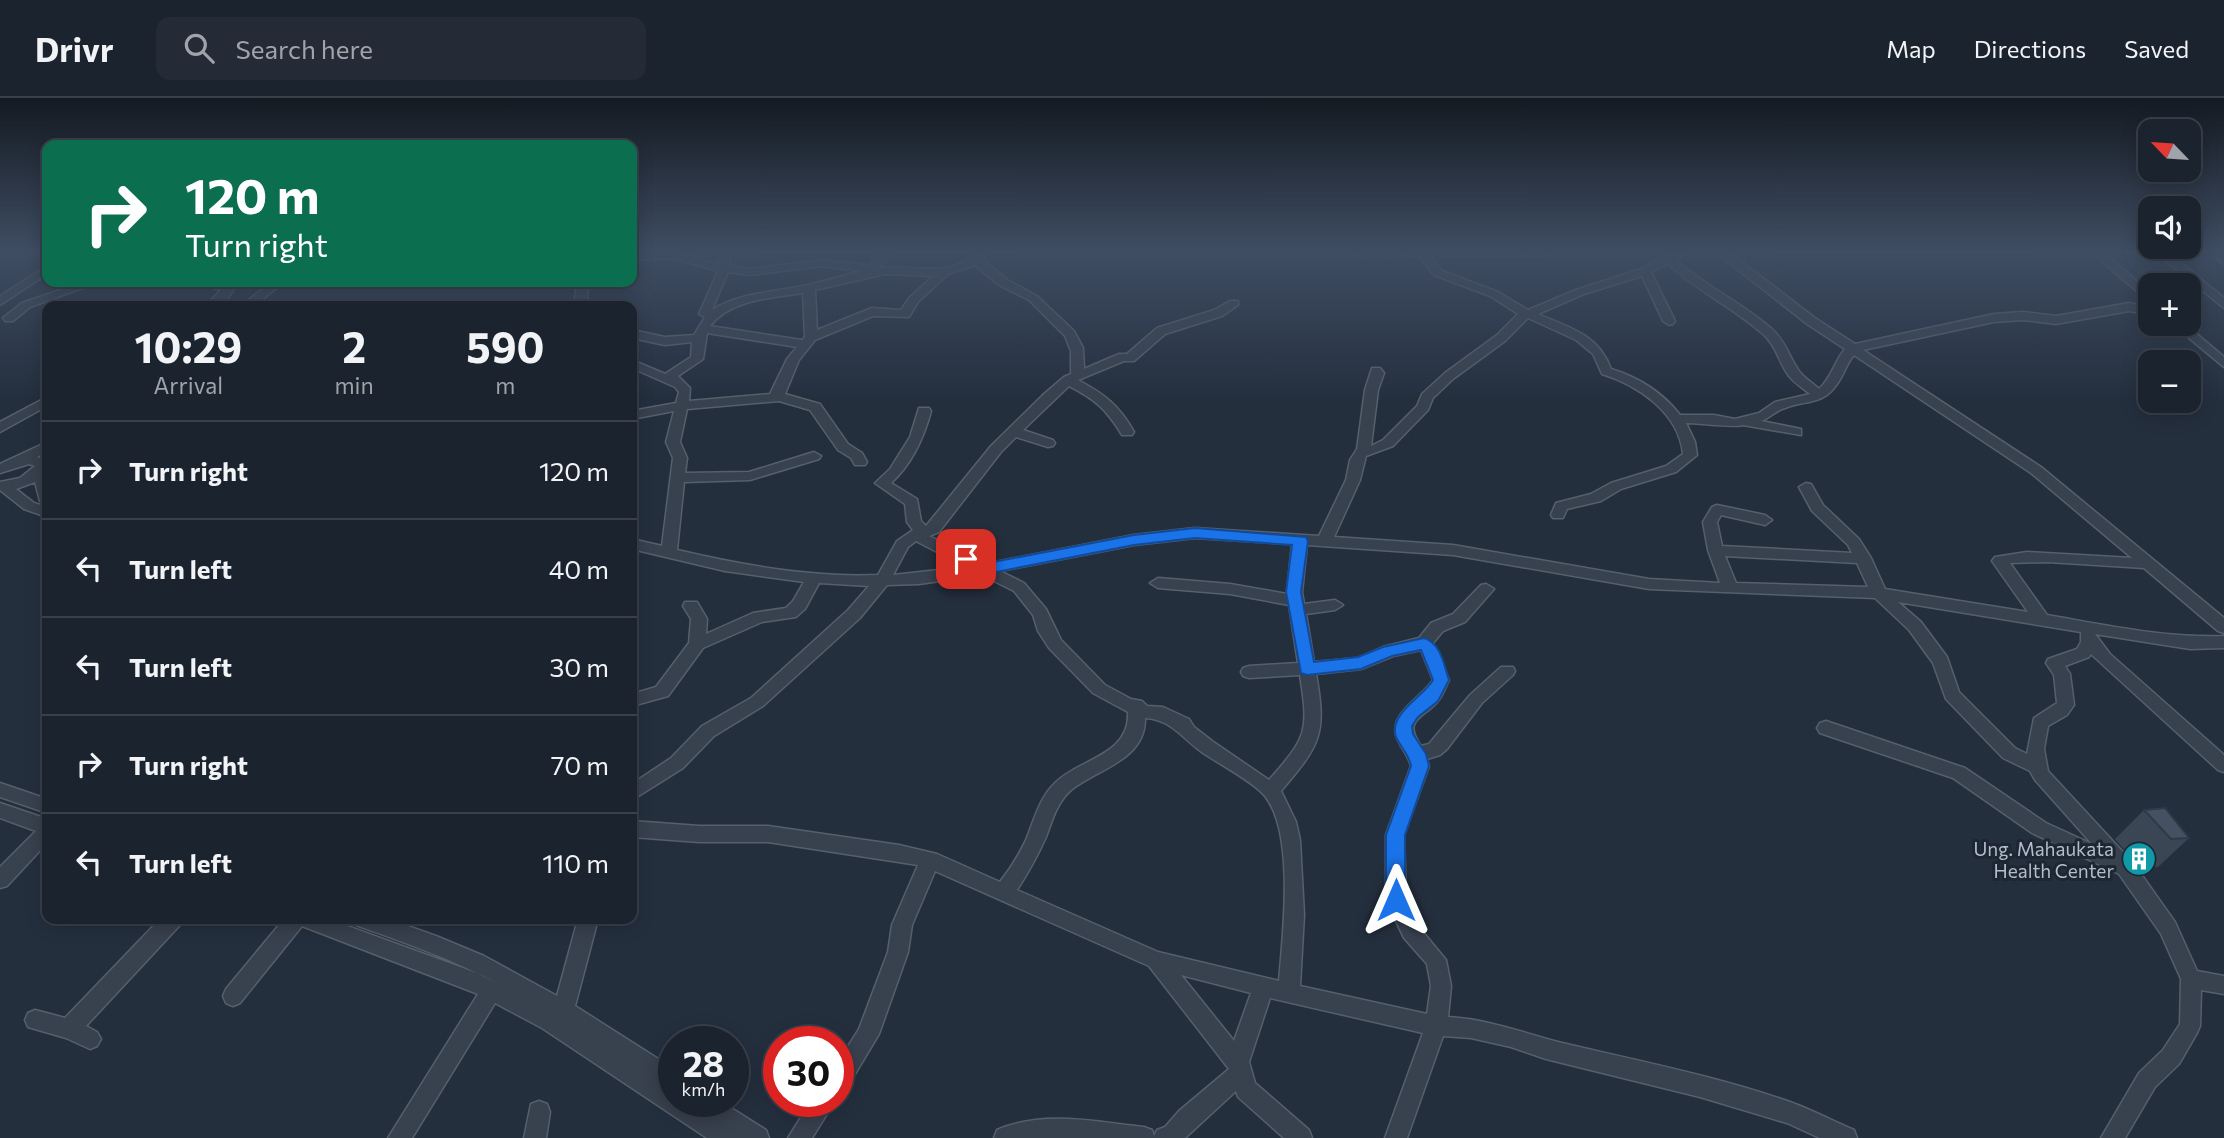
<!DOCTYPE html>
<meta charset="utf-8">
<style>
:root{--surface:#1b232e;--page:#242b36;--text:#f1f3f6;--muted:#a0a4aa;--line:#39404a}
body{margin:0;font-family:Commissioner,sans-serif;background:var(--page);color:var(--text);height:100vh;display:flex;flex-direction:column;font-size:26px;white-space:nowrap}
*{box-sizing:border-box;margin:0}
p{font-size:23px;color:var(--muted)}
.icon{flex:none;width:38px;height:38px;fill:none;stroke:currentColor;stroke-width:2;stroke-linecap:round;stroke-linejoin:round}
.map{position:relative;flex:1;overflow:hidden}
.side{position:absolute;left:42px;top:203px;width:595px;height:623px;display:flex;flex-direction:column;background:var(--surface);border-radius:14px;box-shadow:0 4px 18px #0003,0 0 0 2px var(--line)}
.side>*{flex:none}
.banner{position:absolute;left:42px;top:42px;width:595px;height:147px;border-radius:14px;box-shadow:0 4px 18px #0003,0 0 0 2px var(--line);background:#0b6e4f;color:#fff;overflow:hidden}
.needle{width:46px;rotate:295deg}
.buttons{position:absolute;left:2138px;top:21px;display:grid;gap:14px}
.buttons a{display:grid;place-items:center;width:63px;height:63px;border-radius:14px;background:var(--surface);box-shadow:0 4px 18px #0003,0 0 0 2px var(--line);font-size:35px}
.speed{position:absolute;left:658px;top:928px;display:flex;gap:14px;font-size:35px;font-weight:700;text-align:center}
.speed>*{display:grid;place-content:center;width:91px;height:91px;border-radius:50%;background:var(--surface);box-shadow:0 4px 18px #0003,0 0 0 2px var(--line);line-height:1}
.speed small{font-size:18px;font-weight:400}
.speed .limit{border:10px solid #d22;background:#fff;color:#111}
.pin{position:absolute;display:grid;place-items:center;width:60px;height:60px;color:#fff;margin:-30px;border-radius:14px;box-shadow:0 4px 10px #0006}
.me{position:absolute;width:77px;margin:-38px;rotate:0deg;stroke-linejoin:round;filter:drop-shadow(0 0 5px #0008)}
.turn{display:flex;align-items:center;gap:24px;height:147px;padding:0 28px;font-size:32px}
.turn .icon{width:91px;height:91px;stroke-width:2.5}
.turn b{display:block;font-size:49px;line-height:60px}
.eta{display:flex;justify-content:space-evenly;align-items:center;height:119px;text-align:center}
.eta b{font-size:42px;font-weight:700;line-height:49px}
ul{padding:0;list-style:none}
li{display:flex;align-items:center;gap:21px;height:98px;padding:0 28px;border-top:2px solid var(--line)}
li div{flex:1}
li b{display:block;font-size:26px}
li em{font-style:normal}
header{display:flex;align-items:center;gap:42px;box-sizing:border-box;height:98px;padding:0 35px;background:var(--surface);border-bottom:2px solid var(--line)}
header strong{font-size:33px}
nav{display:flex;gap:38px;margin-inline-start:auto;font-size:24px}
.search{width:490px;height:63px;background:var(--page);display:flex;align-items:center;gap:18px;box-sizing:border-box;padding:0 24px;border-radius:14px;color:var(--muted);font-size:26px}
.map>svg:first-child{display:block}
.lines{fill:none;stroke-linecap:round;stroke-linejoin:round}
.minor-casing{stroke:#565f6c;stroke-width:3}
.minor{fill:#38414e;fill-rule:evenodd}
.rail-casing{stroke:#5a6575;stroke-width:4.5}
.rail{stroke:#1d2633;stroke-width:2.5;stroke-dasharray:8;stroke-linecap:butt}
.wall{fill:#3b4654}
.building{fill:#455162;stroke:#303945;stroke-width:2}
.route{fill:#1a73e8;stroke:#114b97;stroke-width:2}
.labels{text-anchor:middle;dominant-baseline:central;stroke-width:6;stroke-linejoin:round;paint-order:stroke}
.poi-label{font-size:19px;fill:#b4bcc9;stroke:#1d2633;text-anchor:end}
</style>
<header>
<strong>Drivr</strong>
<div class="search"><svg class="icon" aria-label="search" viewBox="0 0 24 24"><circle cx="10" cy="10" r="6"/><path d="M15 15l6 6"/></svg>Search here</div>
<nav><a>Map</a><a>Directions</a><a>Saved</a></nav>
</header>
<div class="map">
<svg width="2224" height="1040" viewBox="0 0 2224 1040">
<rect width="100%" height="100%" fill="#242f3e"/>
<g class="lines">
<g class="minor-casing">
<path id="minor" d="M678 155 718 166V155H730V168L750 171 821 162 869 167 880 155H892L879 170C902 168 924 173 947 170 964 167 970 155 988 155L982 161 1007 182 1037 198 1074 233 1083 250 1084 271 1119 256H1127L1157 230 1214 212 1230 203H1238V207L1222 218 1165 236 1134 263H1124L1078 282C1104 296 1119 307 1134 334L1132 337H1122C1106 311 1096 302 1069 288L1023 332 1053 342 1055 345 1053 348 1048 349 1016 339 1001 354 939 434 929 438 985 466 1134 437 1195 430 1319 438 1346 382 1350 362 1357 351 1365 292 1372 270H1380L1384 275 1378 292 1371 348 1383 342 1417 308 1422 296 1445 275 1497 237 1518 216 1490 198 1434 177 1419 158H1406L1400 155H1555L1549 158H1430L1442 173 1498 194 1528 212 1576 192 1641 171 1664 158 1687 155 1676 162C1706 189 1743 205 1773 232 1786 244 1789 259 1799 273 1804 280 1813 285 1819 291 1832 279 1834 264 1845 251L1807 226 1717 155H1730L1815 220 1855 246 1994 216 2023 214 2056 218 2129 205 2151 210V217L2129 213 2056 226 2023 222 1994 224 1863 252 2041 369 2224 520V535L2218 533 2144 470 2048 464 2010 465 2047 517C2105 527 2164 540 2224 538V550L2190 551 2095 536 2110 556 2224 657V674L2218 672 2091 556 2089 559 2065 568 2070 576 2074 607 2067 617 2048 628 2044 651 2048 673 2134 766 2175 824 2197 873 2224 878V896L2201 892 2200 928 2197 935 2179 966 2155 989 2125 1040H2101L2139 975 2163 952 2180 926 2181 881 2161 836 2119 776 2032 735 1953 680 1820 635 1817 630 1820 625 1826 623 1965 670 2046 725 2092 746 2035 682 2030 673 2003 660 1946 601 1933 565 1909 532 1875 500 1649 491 1453 457 1307 447 1302 494 1304 506 1335 502 1343 507 1335 512 1306 516 1314 564 1358 560 1383 549 1419 540 1431 525 1453 516 1481 487 1486 486 1494 491 1465 524 1443 533 1433 545 1449 582C1446 588 1443 597 1438 603 1423 621 1402 621 1421 648L1429 646 1470 597 1501 569H1513L1515 573 1513 577 1482 605 1447 651 1440 657 1427 661 1429 668 1404 737 1406 802 1418 828 1446 862 1451 888 1448 919C1488 921 1523 935 1562 945 1638 963 1716 978 1790 1004 1812 1012 1833 1023 1854 1032L1857 1040H1820L1787 1025 1700 999 1546 961 1511 949 1471 940 1443 938 1407 1040H1385L1423 935 1270 900 1249 964 1255 985 1309 1032 1312 1040H1284L1238 999 1236 993 1185 1040H994L997 1032C1044 1012 1095 1024 1144 1029L1152 1032 1154 1038 1157 1032 1165 1029 1179 1013 1229 971 1149 868 935 773 912 827 908 854 879 936 846 991 838 994V964L859 931 888 854 892 827 918 767 768 744H699L632 739V723L699 728H768L899 747 937 756 1000 784C1010 771 1019 757 1026 742 1034 723 1039 700 1055 685 1080 660 1130 658 1128 614L1093 595 1049 550 1038 533 1033 517 1014 493 982 477 919 486 887 487 860 520 763 608 714 638 683 670 632 702V686L671 660 702 628 751 600 848 512 869 488 819 485 805 511 796 519 762 524 703 550 668 598 632 608V596L656 589 689 545 691 521 683 508 685 504H697L707 521 706 536 753 515 786 510 793 503 804 484 725 473 632 451V441L662 448 673 360 666 344 674 313 632 321V313L676 305 679 294 675 289 632 270V262L665 276 691 259 692 244 665 247 632 240V232L665 239 694 237 705 219 699 216 718 173 672 160 632 162V156ZM1668 166C1697 193 1734 210 1764 237 1777 249 1779 265 1789 278 1794 285 1803 290 1810 296L1775 304 1759 315 1735 321 1714 317H1680C1663 295 1638 279 1611 271 1598 236 1570 230 1538 216L1584 196 1642 178 1663 223 1669 227 1673 226 1675 223 1651 174ZM975 167 999 187 1029 202 1065 238 1071 253V276L1064 279 1043 297 991 348 926 428 921 423 917 401 891 385C912 366 924 339 931 313L929 310H919L910 339 890 371 875 385 905 406 907 424 913 432 897 443 878 477C811 480 742 467 677 452L684 384 750 382 819 361 821 358 814 354 749 374 685 375 687 360 680 344 687 311 779 303 810 312 838 352 851 360 855 367H865L867 364 862 355 848 346 820 306 785 296 799 262 815 242 873 218 909 219 918 204 948 176ZM821 168 862 173C844 177 826 183 808 187 776 194 740 194 712 212L728 174 750 177ZM885 176 933 178 909 200 901 212 872 210 817 232 815 192ZM803 195 805 239 802 242 710 228C731 201 772 200 803 195ZM1528 220 1576 242 1593 256 1602 276C1638 287 1679 315 1683 356L1666 368 1611 385 1591 396 1556 405 1551 417 1553 420H1563L1567 411 1601 403 1621 391 1676 374 1697 357 1695 344 1686 325C1701 325 1731 330 1743 327L1801 337V331L1761 323C1770 320 1775 313 1785 310 1805 302 1820 307 1834 290 1844 279 1845 267 1854 257L2031 375 2132 460 2027 454 1995 459 1992 463 2028 514 1885 491 1871 460 1859 441 1823 407 1811 386 1806 385 1799 389 1812 413 1848 447 1852 455 1722 448 1717 424 1721 417 1765 427 1772 422 1765 417 1717 407 1712 409 1703 424 1708 452 1720 485 1649 481 1453 447 1334 439 1360 382 1366 358 1393 348 1428 312 1433 300 1453 281 1505 243ZM707 235 797 249 787 261 770 296 689 303 690 290 678 278 703 261ZM1195 440 1292 446 1287 496 1230 486 1158 480 1150 485 1158 490 1230 496 1289 507 1298 565 1249 568 1243 570 1241 574 1243 578 1249 580 1300 577C1309 634 1307 639 1269 682L1212 643 1194 629 1189 621 1163 609 1147 608 1142 603 1131 601 1105 587 1061 542 1046 511 1024 485 1000 473 1134 447ZM916 443 966 469 893 477 908 449ZM1725 458 1857 465 1868 489 1736 485ZM1898 504 2081 534V544L2077 551 2048 561 2046 565 2054 577 2057 605 2034 620 2027 656 2015 650 1959 594 1947 559 1921 524ZM1421 552 1433 582C1423 598 1390 615 1396 637 1399 648 1408 656 1411 668L1386 737V802L1404 840 1427 866 1431 888 1427 916 1300 888 1304 817 1300 742 1296 724 1281 693C1320 647 1327 637 1316 576L1361 571 1393 558ZM1145 620C1171 621 1183 641 1203 655 1218 665 1255 685 1265 698 1295 736 1283 836 1279 883L1158 854 1017 792C1028 775 1038 757 1046 739 1052 723 1057 704 1071 692 1097 671 1146 662 1145 620ZM1181 877 1251 895 1234 943Z
M1300 155H1321C1316 160 1305 160 1300 155Z
M1351 155H1399C1389 161 1361 161 1351 155Z
M2092 155H2105L2151 196V205Z
M2156 155H2169L2224 200V210Z
M47 168V176L0 207V198Z
M83 184H99L30 209 13 223H5L3 220 22 205Z
M193 184H214L234 190C227 204 221 208 205 208L221 192Z
M271 184H284L254 208H241Z
M580 184H592L588 190 586 208H574L576 190Z
M2172 226H2185L2224 259V269Z
M47 299V308L0 334V324Z
M47 344V353L37 359 47 363V407L40 403 35 384 16 391 34 405 47 409V419L24 411 0 392V384L20 380 35 368 29 366 0 375V366Z
M0 685 47 701V715L0 699Z
M0 705 47 721V745L7 788 0 790V769L36 733 0 720Z
M160 821H183L180 827 86 928 97 934 101 941 97 948 90 951 66 940 28 929 25 922 28 915 35 912 65 920Z
M284 821H328L482 877 498 886C453 861 405 845 356 827L353 821H388L436 838 484 858 557 898 578 821H598L575 908 674 971V1003H720L766 1032 769 1040H707L542 930 495 905 412 1040H388L478 896 302 828 240 905 233 908 226 905 223 898 226 891Z
M539 1003 547 1006 550 1014 546 1040H524L531 1006Z
M811 1003H835L812 1040H788Z"/>
</g>
<use href="#minor" class="minor"/>
<g class="rail-casing">
<path id="rail" d="M2210 155 2224 166"/>
</g>
<use href="#rail" class="rail"/>
</g>
<path class="wall" d="M2144 712 2189 740 2158 769 2140 770 2115 741Z"/>
<path class="building" d="M2165 710 2189 740 2171 741 2144 712Z"/>
<linearGradient id="sky" x2="0" y2="1"><stop stop-color="#141a22"/><stop offset="0.51" stop-color="#3f4d63"/><stop offset="1" stop-color="#3f4d63" stop-opacity="0"/></linearGradient>
<rect width="2224" height="301" fill="url(#sky)"/>
<path class="route" d="M1195 430 1306 439 1308 443 1301 494 1314 564 1358 559 1383 549 1424 540C1441 545 1444 567 1449 582L1438 603 1418 619 1412 628 1413 636 1426 656 1429 668 1405 737V802L1403 808 1396 810 1389 808 1386 802V737L1411 668C1409 656 1401 650 1396 639 1388 616 1423 599 1433 582L1421 552 1392 558 1361 571 1307 577 1301 575 1286 494 1292 447 1195 440 1134 447 986 476 961 465 959 461 966 456 988 465 1134 437Z"/>
<defs>
<g id="building-disc" transform="scale(1.75)"><circle r="9.5" fill="#0f9aa8" stroke="#1d2633"/><path d="M-4-6H4V6H1V3H-1V6H-4ZM-2.5-4.3h1.7v1.8h-1.7ZM.8-4.3h1.7v1.8H.8ZM-2.5-1h1.7V.8h-1.7ZM.8-1h1.7V.8H.8Z" fill="#fff"/></g>
</defs>
<g fill-rule="evenodd">
<use href="#building-disc" x="2139" y="761"/>
</g>
<g class="labels">
<g class="poi-label">
<text x="2114" y="750">Ung. Mahaukata<tspan x="2114" dy="22">Health Center</tspan></text>
</g>
</g>
</svg>
<div class="buttons">
<a><svg class="needle" viewBox="-14 -14 28 28"><path d="M0-13l5 13h-10z" fill="#e53935"/><path d="M0 13l5-13h-10z" fill="#a0a4aa"/></svg></a>
<a><svg class="icon" aria-label="sound" viewBox="0 0 24 24"><path d="M4 9h4l5-4v14l-5-4H4zM17 9q2 3 0 6"/></svg></a>
<a>+</a>
<a>−</a>
</div>
<div class="speed"><div>28<small>km/h</small></div><div class="limit">30</div></div>
<div class="pin" style="left:966px;top:461px;background:#d93025"><svg class="icon" aria-label="arrive" viewBox="0 0 24 24"><path d="M6 21V4h12l-3 4 3 4H6"/></svg></div>
<svg class="me" style="left:1396px;top:802px" viewBox="-20 -20 40 40"><path d="M0-17L14 15 0 8-14 15z" fill="#1a73e8" stroke="#fff" stroke-width="4"/></svg>
<div class="banner">
<div class="turn"><svg class="icon" aria-label="right" viewBox="0 0 24 24"><path d="M7 20v-9h11M14 6l5 5-5 5"/></svg><div><b>120 m</b>Turn right</div></div>
</div>
<section class="side">
<div class="eta">
<div><b>10:29</b><p>Arrival</p></div>
<div><b>2</b><p>min</p></div>
<div><b>590</b><p>m</p></div>
</div>
<ul>
<li><svg class="icon" aria-label="right" viewBox="0 0 24 24"><path d="M7 20v-9h11M14 6l5 5-5 5"/></svg><div><b>Turn right</b></div><em>120 m</em></li>
<li><svg class="icon" aria-label="left" viewBox="0 0 24 24"><path d="M17 20v-9H6M10 6l-5 5 5 5"/></svg><div><b>Turn left</b></div><em>40 m</em></li>
<li><svg class="icon" aria-label="left" viewBox="0 0 24 24"><path d="M17 20v-9H6M10 6l-5 5 5 5"/></svg><div><b>Turn left</b></div><em>30 m</em></li>
<li><svg class="icon" aria-label="right" viewBox="0 0 24 24"><path d="M7 20v-9h11M14 6l5 5-5 5"/></svg><div><b>Turn right</b></div><em>70 m</em></li>
<li><svg class="icon" aria-label="left" viewBox="0 0 24 24"><path d="M17 20v-9H6M10 6l-5 5 5 5"/></svg><div><b>Turn left</b></div><em>110 m</em></li>
</ul>
</section>
</div>
